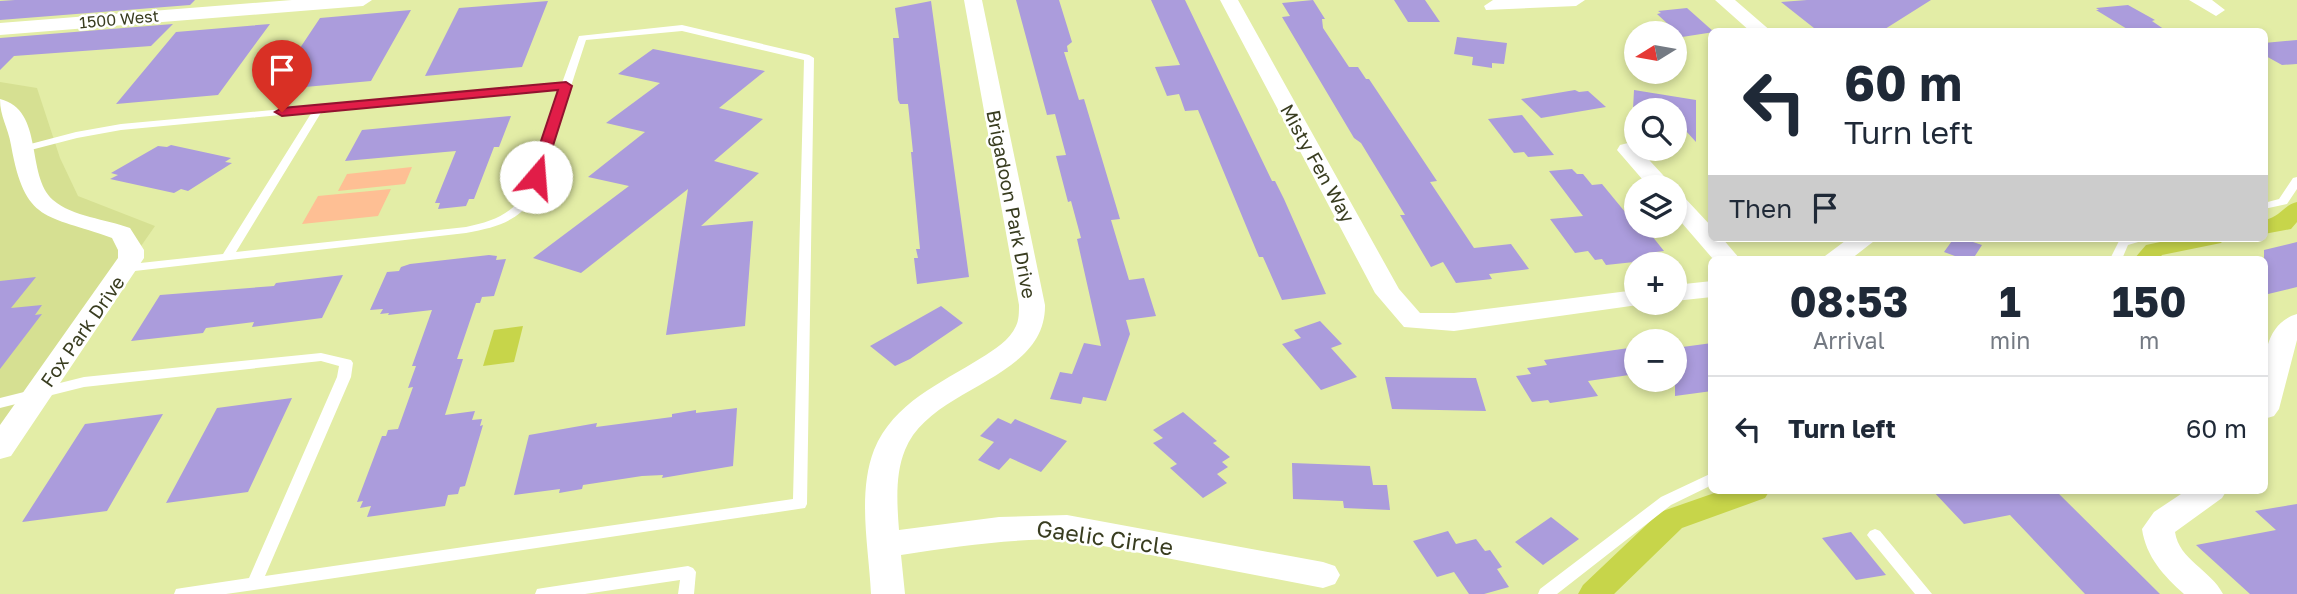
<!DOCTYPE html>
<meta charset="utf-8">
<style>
:root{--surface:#fff;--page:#f2f2f3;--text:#1f2937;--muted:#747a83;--line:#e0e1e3}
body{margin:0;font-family:"Golos Text",sans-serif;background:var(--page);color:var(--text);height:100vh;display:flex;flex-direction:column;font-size:26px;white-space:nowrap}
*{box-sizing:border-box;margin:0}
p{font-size:23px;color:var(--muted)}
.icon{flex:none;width:38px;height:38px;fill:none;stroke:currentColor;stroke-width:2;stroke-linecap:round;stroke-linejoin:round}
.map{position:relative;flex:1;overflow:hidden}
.sheet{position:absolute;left:1708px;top:256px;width:560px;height:238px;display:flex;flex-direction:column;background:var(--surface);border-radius:10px;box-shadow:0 4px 10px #0003}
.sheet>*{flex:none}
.hud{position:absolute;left:1708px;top:28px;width:560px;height:214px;border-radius:10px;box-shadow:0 4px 10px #0003;background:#fff;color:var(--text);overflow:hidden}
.needle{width:46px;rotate:259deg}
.controls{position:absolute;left:1624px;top:21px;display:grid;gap:14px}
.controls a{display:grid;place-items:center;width:63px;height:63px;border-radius:50%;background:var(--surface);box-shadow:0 4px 10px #0003;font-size:35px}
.pin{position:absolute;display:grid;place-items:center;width:60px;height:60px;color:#fff;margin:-72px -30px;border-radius:50% 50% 50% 0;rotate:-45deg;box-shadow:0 0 7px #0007}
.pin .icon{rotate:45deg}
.me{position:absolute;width:77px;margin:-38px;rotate:18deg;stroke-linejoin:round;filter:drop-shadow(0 0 5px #0008)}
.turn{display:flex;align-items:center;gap:24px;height:147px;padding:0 21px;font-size:32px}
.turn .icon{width:91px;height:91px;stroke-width:2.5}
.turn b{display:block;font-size:49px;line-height:60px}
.then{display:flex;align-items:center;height:66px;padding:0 21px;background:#0003;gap:14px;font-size:26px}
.eta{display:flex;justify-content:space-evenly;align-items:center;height:119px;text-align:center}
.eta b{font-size:42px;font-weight:700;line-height:49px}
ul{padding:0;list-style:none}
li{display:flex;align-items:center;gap:21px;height:105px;padding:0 21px;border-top:2px solid var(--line)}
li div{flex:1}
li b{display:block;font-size:26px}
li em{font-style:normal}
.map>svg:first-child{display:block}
.built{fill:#d6e092}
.green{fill:#febf94}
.water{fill:#c7d54a}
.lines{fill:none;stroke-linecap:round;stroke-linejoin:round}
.canal{fill:#c7d54a;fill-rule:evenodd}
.building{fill:#ab9cdc}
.lane{fill:#fff;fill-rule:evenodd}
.street{fill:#fff;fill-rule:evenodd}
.route{fill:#e11d48;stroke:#92132f;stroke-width:2}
.labels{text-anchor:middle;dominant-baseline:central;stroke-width:5;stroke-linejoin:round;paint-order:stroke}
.far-street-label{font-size:16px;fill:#393d20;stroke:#fff}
.street-label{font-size:19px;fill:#393d20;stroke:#fff}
.near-street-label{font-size:23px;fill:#393d20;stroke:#fff}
</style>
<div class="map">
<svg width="2297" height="594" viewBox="0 0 2297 594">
<rect width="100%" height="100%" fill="#e3eda6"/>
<path class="built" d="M0 82 37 88 60 158 78 196 155 226 0 448Z"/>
<path class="green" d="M412 167 405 184 338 191 347 174Z
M391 189 378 216 302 224 318 196Z"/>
<path class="water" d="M523 326 514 362 483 366 494 330Z"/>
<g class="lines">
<path class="canal" d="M2297 202V222L2291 229 2264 234V220C2281 217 2282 206 2297 202Z
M2179 238H2225L2221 243 2162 255 2159 259H2134L2146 245Z
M1723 490H1770L1765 498 1682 528 1614 594H1578L1583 585 1660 512Z"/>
</g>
<path class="building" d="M15 0H195L190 5 0 20V1Z
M1016 0H1059L1072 42 1067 46 1068 52H1064L1079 100 1084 99 1120 219 1111 220 1129 280 1144 278 1156 316 1126 320 1130 334 1106 401 1083 397 1081 404 1050 399 1060 372 1072 374 1084 343 1101 346 1077 239 1081 238 1071 201 1068 202 1056 156 1066 155 1055 114 1047 115Z
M1151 0H1185L1272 181H1275L1284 199 1326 294 1282 300 1263 257H1259L1198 110 1185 111 1179 94 1167 96 1155 67 1180 65Z
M1313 0 1325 19H1322L1323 28 1349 67H1358L1366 79H1369L1437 181 1430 182 1474 248 1511 244 1529 269 1489 274 1492 279 1456 283 1443 262 1431 267 1400 215H1405L1361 143 1354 138 1282 17 1290 16 1282 3Z
M1394 0H1425L1440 22H1408Z
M1807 0H1931L1885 29 1845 32H1819L1781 2Z
M548 1 522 67 425 76 459 8Z
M931 1 969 277 917 284 914 258H918L916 249H920L911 152H913L908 104H900L898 100 893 38H899L895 8Z
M2128 5 2155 20 2152 21 2168 32H2132L2096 10H2099L2096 8Z
M1687 8 1714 32 1682 37 1657 14 1661 13 1658 11Z
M411 10 371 81 272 90 320 18Z
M173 24 151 46 14 56 0 70V38Z
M270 24 218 95 116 104 176 32Z
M1457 37 1507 43 1504 64 1492 63V68L1472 65 1473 57 1454 54Z
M2297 40V64L2282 65 2264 55V43Z
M653 49 765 71 719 108 763 119 714 161 759 173 701 226 753 221 745 326 666 335 688 189 581 273 533 258 629 186 588 177 645 132 606 123 660 83 618 74Z
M1575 90 1579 92 1588 91 1606 107 1541 118 1521 99Z
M1634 90 1696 100V142L1675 119V110L1633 109Z
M1522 115 1554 155 1528 157 1524 152 1514 153 1488 119Z
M511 116 499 147H494L474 199H469L466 206 438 209 440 203H435L456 151 345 161 362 130Z
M171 145 231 158 225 162 232 163 188 191 181 189 174 193 110 179 118 175 111 173 158 146 167 147Z
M1572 169 1577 174H1583L1592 185 1602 184 1630 218 1633 217 1636 226H1644L1664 251 1647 253 1653 260 1606 265 1602 259 1595 260 1588 251 1575 253 1550 219 1583 216 1549 171Z
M1954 238H1961L1982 245 1973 259H1963L1944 252Z
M2297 242V287L2264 295V250Z
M489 255 497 256 496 260 506 259 494 296 482 297 480 303H476L457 359H463L445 415 475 411 472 420 482 419 480 426 483 425 465 486 460 487 458 494 448 495 445 506 367 517 371 506 360 508 363 501 357 502 382 436H386L388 430 398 429 413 387 408 388 416 366H412L432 310 388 315 389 313 380 314 383 309 370 310 387 272 399 271 401 267 410 264Z
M343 275 322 318 252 327 254 322 206 328 203 333 131 341 160 295 274 286 276 283Z
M36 277 11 308 42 305 35 315 42 314 0 369V281Z
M941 306 963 323 910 359 895 366 870 346Z
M1320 321 1342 344 1331 348 1357 377 1321 390 1282 344 1301 338 1294 330Z
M1712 343V391L1675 396V348Z
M1636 347V374L1588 381 1598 396 1550 403 1548 400 1532 402 1516 376 1531 374 1527 368 1547 365 1544 360Z
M1385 377 1476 378 1486 411 1392 409Z
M292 398 248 492 166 503 217 408Z
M737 408 733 466 662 478 663 475 642 476 583 485 582 489 559 493 560 489 514 495 529 435 597 423 596 427 672 417V414L696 410V413Z
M1183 412 1217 441 1213 443 1230 457 1222 462 1228 467 1217 474 1227 483 1203 498 1170 468 1177 464 1153 443 1163 438 1153 430Z
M163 414 107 511 22 522 85 424Z
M998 418 1011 424 1015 419 1067 441 1041 472 1010 458 999 470 978 460 994 442 980 436Z
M1292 463 1370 466 1373 485H1387L1390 510 1344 508 1343 501 1293 499Z
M1932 490H2055L2160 594H2085L2010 515 1964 524Z
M2297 504V594H2250L2196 545 2276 530 2255 511Z
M1551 517 1579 539 1543 565 1515 542Z
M1448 531 1456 544 1476 539 1485 551 1490 550 1502 567 1497 569 1509 587 1484 594H1469L1454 572 1437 577 1413 541Z
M1851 532 1886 575 1856 580 1822 538Z"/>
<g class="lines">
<path class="lane" d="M682 25 809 55 814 58 807 504 805 508 254 590 226 594H174L176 589 182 588 249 578 337 377 339 366 321 361 84 387 0 408V398L84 377 321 353 351 360 353 363 351 377 265 576 793 499 804 60 682 31 586 40 535 197C515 223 497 227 466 233L126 272 120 268 122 265 223 254 312 112 121 130 77 138 23 152 18 149 19 147 76 132 121 124 562 83 579 36ZM560 89 524 196C508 216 490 222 466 227L236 252 322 111Z
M2297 177V189L2287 204 2264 209V203L2279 199 2293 178Z
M2128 238H2147L2145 240 2128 245 2122 259H2110L2119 241Z
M1712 473V485L1671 505 1557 594H1538L1540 589 1661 497Z
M1875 529 1880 531 1932 594H1915L1870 539 1867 535 1870 531Z
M688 566 693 568 696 572 694 594H678L680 580 585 594H535L537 589 543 588Z"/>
<path class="street" d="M292 0H372L363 6 0 35V23Z
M964 0H982L1045 305C1046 381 930 386 905 450 895 474 897 504 899 530L999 517 1067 515 1323 562 1335 566 1340 575 1335 584 1323 588 1067 539C1011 539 957 546 901 555L905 594H871C869 549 857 494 874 450 894 402 940 384 981 358 994 350 1010 340 1016 326 1019 320 1019 312 1019 305Z
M1220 0H1238L1399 289 1420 313H1454L1636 290V303L1645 304 1454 331 1404 327 1375 293Z
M1493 0H1585L1576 6 1486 10 1484 6Z
M1715 0H1735L1772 32H1751Z
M2189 0H2212L2225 10 2216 16Z
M0 99C45 110 25 175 53 200 73 217 106 219 130 228L144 250V258L11 456 0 459V425L118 258V250L112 238C46 214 25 224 11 145 8 127 0 117 0 99Z
M1628 143 1636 145V149H1639L1674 187H1649L1617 150 1620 145Z
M1675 194 1683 196 1712 227V238H1722L1740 259H1713L1675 215Z
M1849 238H1878L1851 259H1821Z
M1712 281V297L1675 301V285Z
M2297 314V340L2279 409 2274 416 2264 419C2264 386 2255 326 2297 314Z
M2187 490H2227L2222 498 2175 532C2179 560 2211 570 2223 594H2184C2164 576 2146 557 2142 529L2154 512Z"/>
</g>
<path class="route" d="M566 82 572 86 543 177 536 181 529 177 558 90 282 116 275 112 282 108Z"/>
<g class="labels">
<g class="far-street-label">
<text transform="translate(119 19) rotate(-5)">1500 West</text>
</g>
<g class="street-label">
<text transform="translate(1318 163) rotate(61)">Misty Fen Way</text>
<text transform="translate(1012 204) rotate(79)">Brigadoon Park Drive</text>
<text transform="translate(82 331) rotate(-55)">Fox Park Drive</text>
</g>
<g class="near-street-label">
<text transform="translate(1105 537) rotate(8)">Gaelic Circle</text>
</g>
</g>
</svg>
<div class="controls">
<a><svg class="needle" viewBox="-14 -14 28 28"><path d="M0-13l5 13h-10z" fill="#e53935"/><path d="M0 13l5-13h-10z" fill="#747a83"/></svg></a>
<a><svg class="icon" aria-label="search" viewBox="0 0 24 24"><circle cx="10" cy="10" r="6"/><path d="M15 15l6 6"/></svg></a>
<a><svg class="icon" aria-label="layers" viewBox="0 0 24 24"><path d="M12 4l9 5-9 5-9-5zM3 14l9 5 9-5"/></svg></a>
<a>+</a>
<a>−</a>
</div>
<div class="pin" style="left:282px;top:112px;background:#d93025"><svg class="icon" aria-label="arrive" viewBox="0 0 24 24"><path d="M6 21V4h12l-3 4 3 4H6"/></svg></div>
<svg class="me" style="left:536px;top:177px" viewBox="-20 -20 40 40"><circle r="19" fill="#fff"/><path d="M0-13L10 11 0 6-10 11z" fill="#e11d48"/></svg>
<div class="hud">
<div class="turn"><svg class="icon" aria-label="left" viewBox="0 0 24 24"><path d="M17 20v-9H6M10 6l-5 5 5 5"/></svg><div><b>60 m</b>Turn left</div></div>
<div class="then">Then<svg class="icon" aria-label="arrive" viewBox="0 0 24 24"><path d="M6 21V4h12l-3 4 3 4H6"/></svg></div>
</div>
<section class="sheet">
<div class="eta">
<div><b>08:53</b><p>Arrival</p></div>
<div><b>1</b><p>min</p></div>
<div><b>150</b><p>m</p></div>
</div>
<ul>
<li><svg class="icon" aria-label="left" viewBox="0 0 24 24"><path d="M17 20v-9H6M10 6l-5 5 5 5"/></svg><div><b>Turn left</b></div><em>60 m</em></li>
</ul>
</section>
</div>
